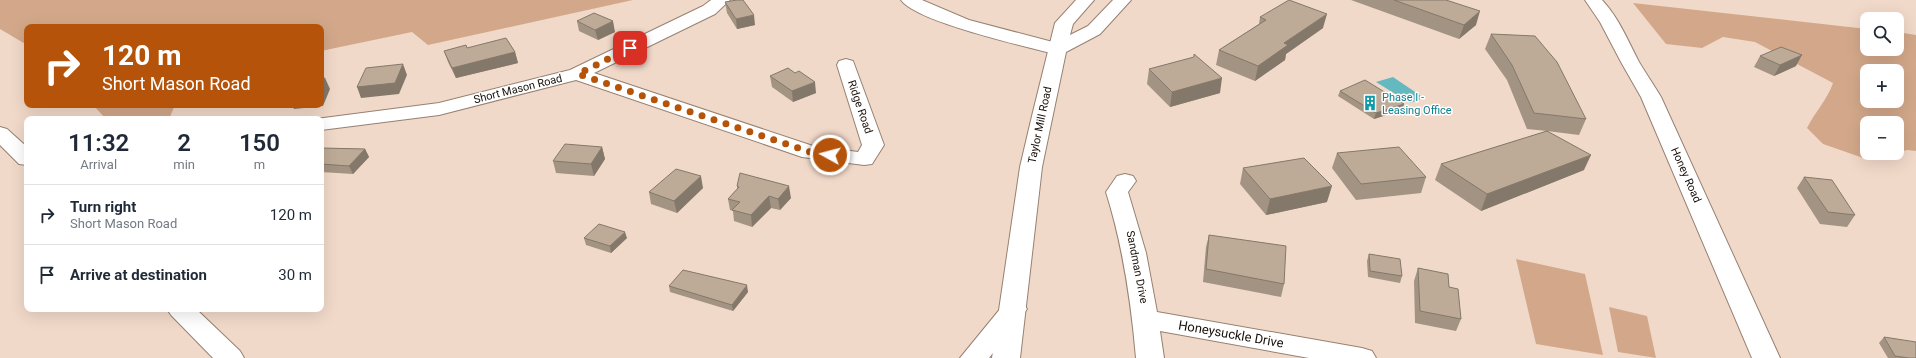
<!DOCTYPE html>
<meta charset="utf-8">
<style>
:root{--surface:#fff;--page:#f2f2f3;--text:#1f2937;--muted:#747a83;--line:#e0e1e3}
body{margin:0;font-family:Roboto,sans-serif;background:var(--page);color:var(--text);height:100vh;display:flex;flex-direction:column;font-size:15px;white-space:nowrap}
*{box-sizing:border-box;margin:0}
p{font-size:13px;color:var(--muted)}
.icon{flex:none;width:22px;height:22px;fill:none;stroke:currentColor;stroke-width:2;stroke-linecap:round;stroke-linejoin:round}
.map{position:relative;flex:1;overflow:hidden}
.drawer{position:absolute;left:24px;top:116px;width:300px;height:196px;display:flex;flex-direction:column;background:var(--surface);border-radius:8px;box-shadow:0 4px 16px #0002}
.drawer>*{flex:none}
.guide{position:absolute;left:24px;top:24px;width:300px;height:84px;border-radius:8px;box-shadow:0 4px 16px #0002;background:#b45309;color:#fff;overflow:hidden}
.buttons{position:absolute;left:1860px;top:12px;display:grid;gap:8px}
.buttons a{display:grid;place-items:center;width:44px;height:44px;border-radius:8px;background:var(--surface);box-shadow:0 4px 16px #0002;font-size:20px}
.pin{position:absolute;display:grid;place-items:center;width:34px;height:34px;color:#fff;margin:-17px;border-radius:8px;box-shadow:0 2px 6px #0006}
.me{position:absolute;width:44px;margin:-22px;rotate:277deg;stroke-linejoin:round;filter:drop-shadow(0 0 3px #0008)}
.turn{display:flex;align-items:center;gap:14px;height:84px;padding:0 12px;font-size:18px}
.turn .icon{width:52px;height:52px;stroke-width:2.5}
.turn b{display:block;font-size:28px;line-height:34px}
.eta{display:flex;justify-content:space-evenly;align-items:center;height:68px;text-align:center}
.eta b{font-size:24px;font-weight:600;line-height:28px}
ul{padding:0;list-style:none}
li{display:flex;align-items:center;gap:12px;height:60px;padding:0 12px;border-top:1px solid var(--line)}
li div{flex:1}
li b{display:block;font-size:15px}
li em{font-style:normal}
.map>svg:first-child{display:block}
.green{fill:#d3a88a;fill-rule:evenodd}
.water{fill:#64b8bf}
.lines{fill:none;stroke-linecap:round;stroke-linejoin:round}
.minor-casing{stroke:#968172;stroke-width:2}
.major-casing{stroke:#968172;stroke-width:2}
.highway-casing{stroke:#968172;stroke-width:2}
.minor{fill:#fff;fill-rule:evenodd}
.major{fill:#fff;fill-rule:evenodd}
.highway{fill:#fff;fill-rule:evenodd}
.wall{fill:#a39382}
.shaded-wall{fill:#84786a}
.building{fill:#bdab97;stroke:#84786a}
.route{stroke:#b45309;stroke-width:7;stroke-dasharray:0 12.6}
.labels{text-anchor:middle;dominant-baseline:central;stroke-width:3;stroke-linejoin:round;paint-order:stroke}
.street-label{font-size:11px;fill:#18100a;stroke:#fff}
.culture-label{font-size:11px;fill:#0d838f;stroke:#fff;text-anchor:start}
.near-street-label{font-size:13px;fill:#18100a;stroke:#fff}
</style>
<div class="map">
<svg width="1916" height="358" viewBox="0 0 1916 358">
<rect width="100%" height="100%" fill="#f1d9c9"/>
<path class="green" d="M0 0H633L428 45 412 32 321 51V27H27V45L0 29Z
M1633 3 1867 29V49H1897V32L1916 35V151L1907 150 1897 153V123H1867V153H1896L1869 160 1823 144 1807 128C1815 112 1827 100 1833 83L1755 42 1723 37 1702 48 1666 44ZM1867 71H1897V101H1867Z
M93 105H175L169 119H106Z
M1516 259 1585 274 1603 355 1536 344Z
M1609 307 1647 316 1656 358 1618 352Z"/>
<path class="water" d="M1393 77 1424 98 1410 103 1376 82Z"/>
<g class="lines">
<g class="minor-casing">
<path id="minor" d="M711 0H730L715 14 594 73 813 146 858 152 862 145 837 65 839 61 846 59 853 61 884 145 872 164 864 165 802 157 576 80 439 115 321 130V119H316L439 103 570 70 703 6Z
M901 0H922L969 20 1064 45 1067 49 1064 53 1058 55C1028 47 916 22 901 0Z
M1585 0H1602C1619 18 1628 41 1639 62 1646 74 1654 85 1661 97L1780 358H1752L1641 97 1621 62 1600 22Z
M1125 174 1133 176 1136 181 1128 192 1146 253 1157 312 1362 348 1372 351 1376 358H1309L1160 331 1164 358H1136C1131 301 1123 246 1106 192L1117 176Z"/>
</g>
<g class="major-casing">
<path id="major" d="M1076 0H1094L1073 24 1070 35 1088 26 1113 0H1131L1100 34 1066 52 1042 167 1020 358H992L1020 167 1032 116 1055 23Z"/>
</g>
<g class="highway-casing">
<path id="highway" d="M0 127 7 129 27 147V165L19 164 0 145Z
M1014 300 1023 303 1027 309 989 358H960L1005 303Z
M167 309H196L240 351 244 358H213L171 315Z"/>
</g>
<use href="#minor" class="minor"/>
<use href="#major" class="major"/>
<use href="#highway" class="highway"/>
</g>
<path class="wall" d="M1351 0H1446L1476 25 1459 39Z
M725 2 755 25 737 29 727 13Z
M1260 17 1323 28 1286 54 1285 60 1255 81 1216 65 1219 50 1259 24Z
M577 21 615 32 598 40 579 31Z
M1491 34 1586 119 1579 135 1547 131 1584 170 1481 211 1435 180 1441 164 1547 131 1527 129 1507 80 1485 49Z
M467 48 515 52 518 63 456 78 448 62 444 51Z
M1194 54 1220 93 1170 107 1147 84 1149 69 1194 58Z
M1760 56 1796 66 1774 76 1754 67Z
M770 76 816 93 793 102 772 87Z
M1340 91 1402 110 1374 119 1338 96Z
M602 147 605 159 594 176 556 173 553 161Z
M321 148 365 149 369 157 353 174 321 172Z
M1337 153 1426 177 1421 193 1356 200 1332 168Z
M1243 168 1327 202 1266 215 1240 184Z
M1804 177 1855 215 1847 227 1820 224 1797 188Z
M737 186 791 198 780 210 771 208 752 227 734 221 733 211 730 210 728 199 737 189Z
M703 188 677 213 651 204 649 192Z
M1209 235 1284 284 1281 297 1203 282 1206 247Z
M584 238H627L611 253 586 245Z
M1369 254 1402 276 1400 283 1368 277 1367 261Z
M1418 268 1449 287 1461 319 1456 331 1415 323 1414 281Z
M669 286 748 292 733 311 670 292Z
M1884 337 1916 358H1888L1879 343Z"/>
<path class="shaded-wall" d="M1480 11 1476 25 1459 39 1464 25Z
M1327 14 1323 28 1286 54 1285 60 1255 81 1258 66 1284 43Z
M754 15 755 25 737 29 736 19Z
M613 21 615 32 598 40 595 30Z
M515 52 518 63 456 78 452 68Z
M1802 55 1796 66 1774 76 1780 65Z
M403 64 407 75 399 94 361 98 357 87Z
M325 78 330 89 323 106 294 109 292 105H321V88Z
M1222 78 1220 93 1170 107 1172 92Z
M815 82 816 93 793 102 792 91Z
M1404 104 1402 110 1374 119 1376 113Z
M602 147 605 159 594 176 591 164Z
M365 149 369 157 353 174 349 166Z
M1591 155 1584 170 1481 211 1487 194Z
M701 176 703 188 677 213 674 201Z
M789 186 791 198 780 210 778 199Z
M1332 186 1327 202 1266 215 1270 199Z
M769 196 771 208 752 227 751 215Z
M625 232 627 238 611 253 610 246Z
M747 285 748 292 733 311 732 305Z"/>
<path class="building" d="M737 0H743L754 15 736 19 725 2Z
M1289 0 1327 14 1284 43 1288 45 1258 66 1219 50 1266 20 1260 17Z
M1394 0H1446L1480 11 1464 25Z
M594 13 613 21 595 30 577 21Z
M1491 34 1535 36 1557 62 1586 119 1534 113 1512 65Z
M506 38 515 52 452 68 444 51 466 45 467 48Z
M1781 47 1802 55 1780 65 1760 56Z
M1194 54 1222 78 1172 92 1149 69 1194 57Z
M403 64 395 83 357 87 366 68Z
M788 68 795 73 799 71 815 82 792 91 770 76Z
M325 78 321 88V79Z
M1365 80 1404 104 1376 113 1340 91Z
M1547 131 1591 155 1487 194 1441 164Z
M565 144 602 147 591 164 553 161Z
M1399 147 1426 177 1361 184 1337 153Z
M321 148 365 149 349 166 321 164Z
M1304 158 1332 186 1270 199 1243 168Z
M676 169 701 176 674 201 649 192Z
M740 173 789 186 778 199 769 196 751 215 732 210 740 202 728 199 739 187 737 186Z
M1804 177 1832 180 1855 215 1828 212Z
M599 224 625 232 610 246 584 238Z
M1209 235 1286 246 1284 284 1206 269Z
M1369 254 1400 259 1402 276 1370 271Z
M1418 268 1448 274 1449 287 1458 289 1461 319 1420 311Z
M683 270 747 285 732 305 669 286Z
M1884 337 1916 342V358H1909L1895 356Z"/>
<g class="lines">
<path class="route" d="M630 48 578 74 810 152 830 155"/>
</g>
<defs>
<g id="building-bare" transform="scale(1.2)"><path d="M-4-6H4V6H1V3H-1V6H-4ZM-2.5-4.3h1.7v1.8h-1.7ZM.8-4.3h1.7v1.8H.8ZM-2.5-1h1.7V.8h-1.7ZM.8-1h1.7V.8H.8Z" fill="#0f9aa8" stroke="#fff" stroke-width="2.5" paint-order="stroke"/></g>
</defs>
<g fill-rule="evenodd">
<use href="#building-bare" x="1370" y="103"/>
</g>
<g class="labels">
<g class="street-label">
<text transform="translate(518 89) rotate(-14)">Short Mason Road</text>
<text transform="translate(860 107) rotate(71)">Ridge Road</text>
<text transform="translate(1040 125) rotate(-78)">Taylor Mill Road</text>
<text transform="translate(1686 175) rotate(66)">Honey Road</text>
<text transform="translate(1137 267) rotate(79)">Sandman Drive</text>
</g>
<g class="culture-label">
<text x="1382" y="97">Phase I -<tspan x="1382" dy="13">Leasing Office</tspan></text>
</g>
<g class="near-street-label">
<text transform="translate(1231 334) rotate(10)">Honeysuckle Drive</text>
</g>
</g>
</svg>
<div class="buttons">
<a><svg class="icon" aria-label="search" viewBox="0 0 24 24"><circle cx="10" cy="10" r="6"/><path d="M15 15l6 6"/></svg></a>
<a>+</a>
<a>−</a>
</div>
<div class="pin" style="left:630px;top:48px;background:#d93025"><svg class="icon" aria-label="arrive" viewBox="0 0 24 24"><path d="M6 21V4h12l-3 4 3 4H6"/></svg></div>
<svg class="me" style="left:830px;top:155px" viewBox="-20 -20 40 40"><circle r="17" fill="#b45309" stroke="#fff" stroke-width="3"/><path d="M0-11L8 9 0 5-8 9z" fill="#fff"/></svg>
<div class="guide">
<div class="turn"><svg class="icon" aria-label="right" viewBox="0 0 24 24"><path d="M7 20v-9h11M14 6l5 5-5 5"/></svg><div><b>120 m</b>Short Mason Road</div></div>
</div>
<section class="drawer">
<div class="eta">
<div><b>11:32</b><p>Arrival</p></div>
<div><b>2</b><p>min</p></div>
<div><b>150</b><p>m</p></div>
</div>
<ul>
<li><svg class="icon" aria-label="right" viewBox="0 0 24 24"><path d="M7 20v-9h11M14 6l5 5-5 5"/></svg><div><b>Turn right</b><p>Short Mason Road</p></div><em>120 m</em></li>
<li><svg class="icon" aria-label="arrive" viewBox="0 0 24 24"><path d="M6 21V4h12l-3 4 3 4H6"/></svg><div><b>Arrive at destination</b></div><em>30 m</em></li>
</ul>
</section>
</div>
